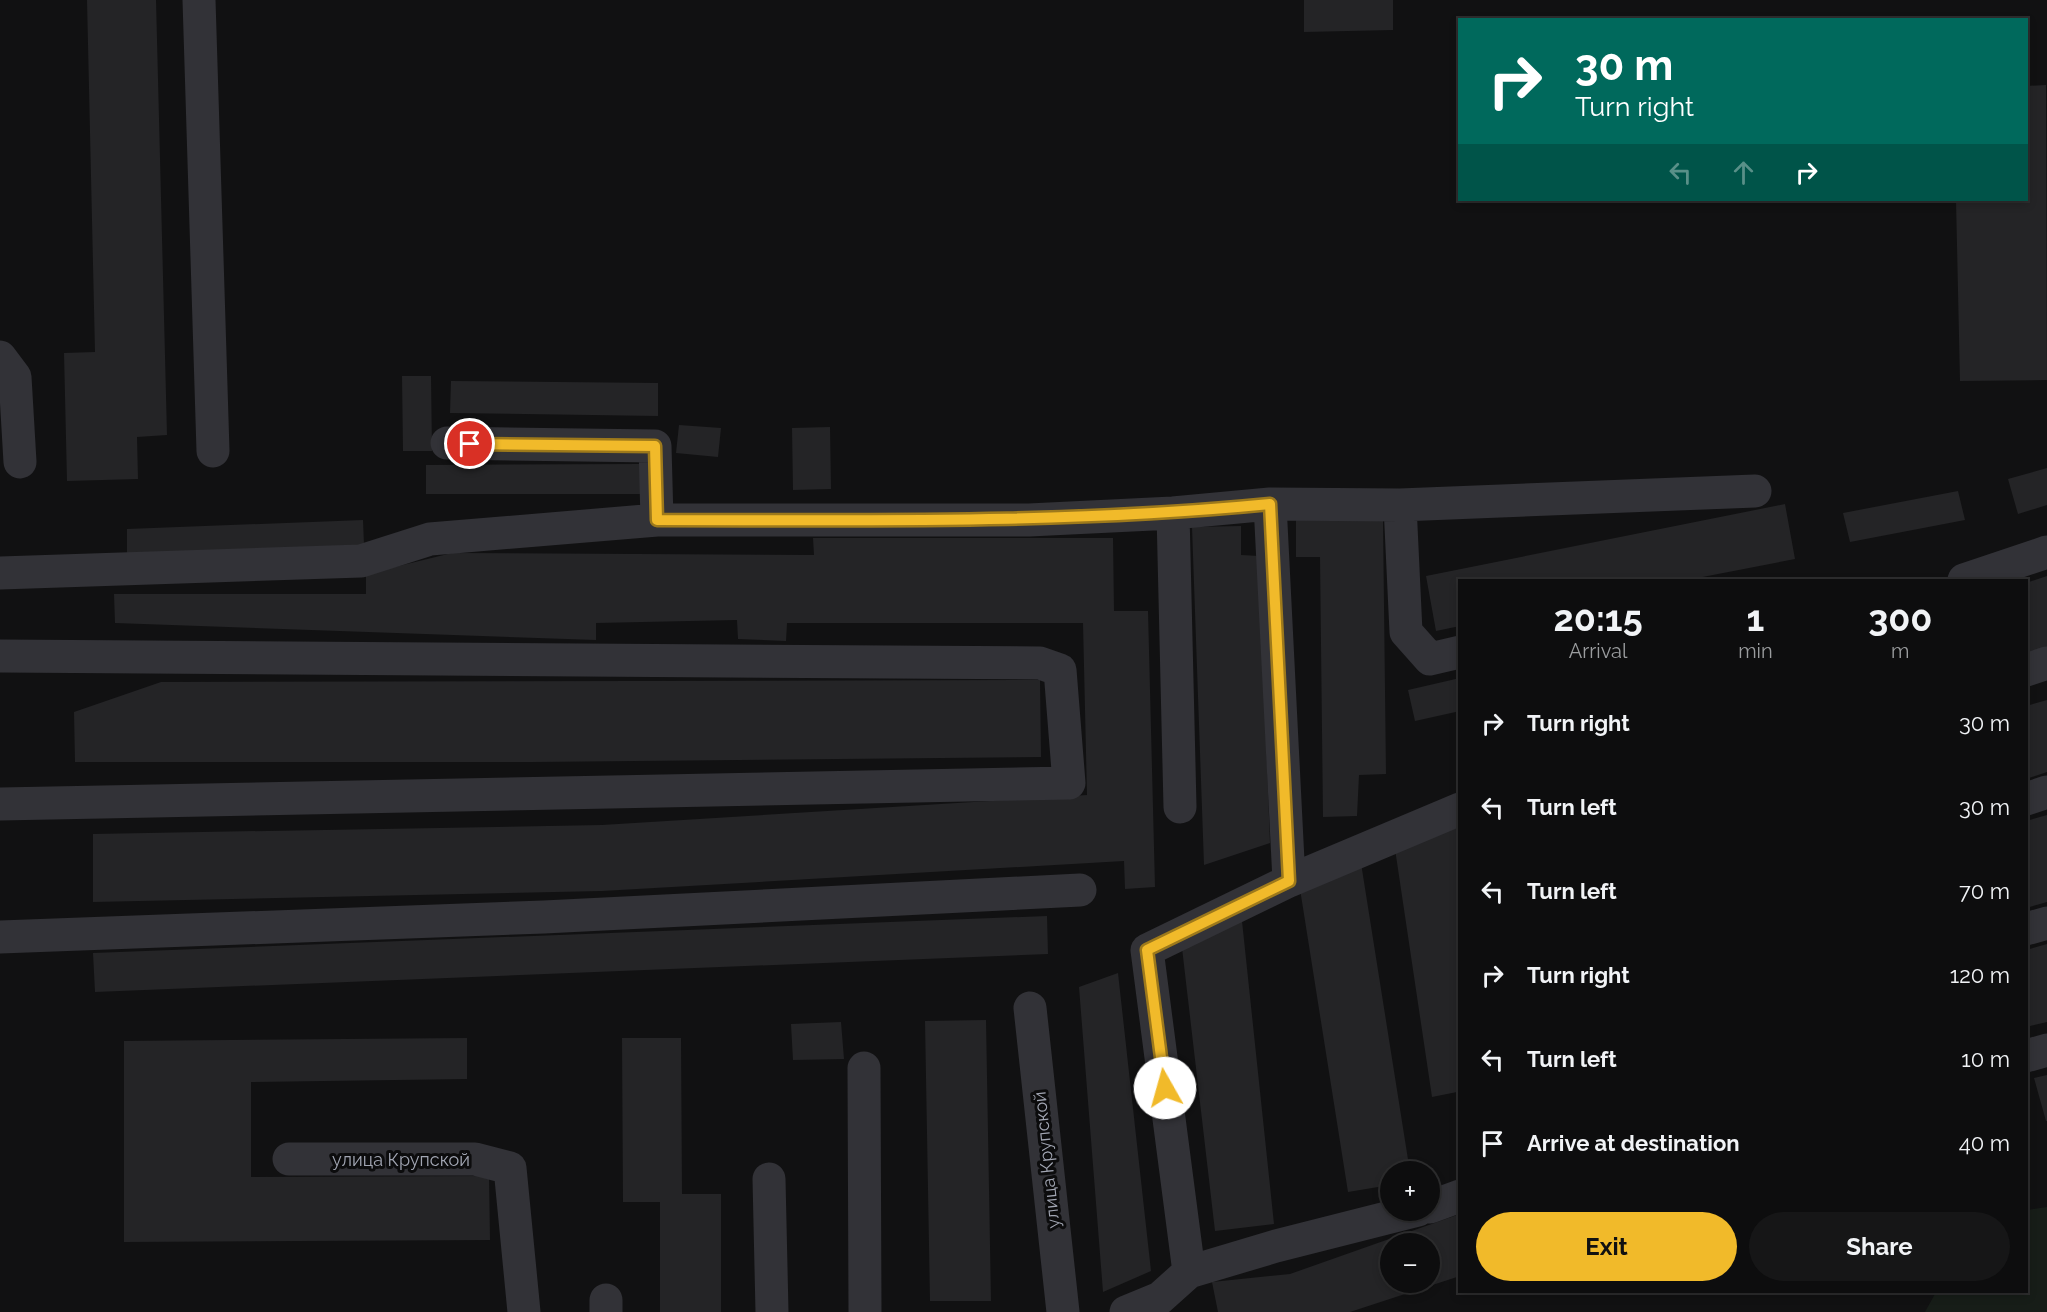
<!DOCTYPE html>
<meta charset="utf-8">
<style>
:root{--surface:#0d0d0e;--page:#161617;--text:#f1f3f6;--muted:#9a9c9e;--line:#2d2d2e;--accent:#f1ba2a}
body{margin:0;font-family:Raleway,sans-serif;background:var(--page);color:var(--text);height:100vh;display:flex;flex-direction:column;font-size:22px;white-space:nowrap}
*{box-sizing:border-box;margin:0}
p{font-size:20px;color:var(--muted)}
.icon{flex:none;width:33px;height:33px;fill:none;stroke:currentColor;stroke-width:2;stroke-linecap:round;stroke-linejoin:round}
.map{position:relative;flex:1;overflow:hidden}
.drawer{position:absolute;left:1458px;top:579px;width:570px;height:714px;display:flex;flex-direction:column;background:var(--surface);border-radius:0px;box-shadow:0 3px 9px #0003,0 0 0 2px var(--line)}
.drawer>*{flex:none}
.guide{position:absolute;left:1458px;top:18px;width:570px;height:183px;border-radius:0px;box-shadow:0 3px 9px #0003,0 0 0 2px var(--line);background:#00695c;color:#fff;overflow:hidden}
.tools{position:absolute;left:1380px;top:1161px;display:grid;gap:12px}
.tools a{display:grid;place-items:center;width:60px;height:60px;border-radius:50%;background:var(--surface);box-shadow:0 3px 9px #0003,0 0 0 2px var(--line);font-size:30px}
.pin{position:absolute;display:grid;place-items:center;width:51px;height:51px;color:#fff;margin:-26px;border:3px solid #fff;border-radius:50%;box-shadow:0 2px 6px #0007}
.me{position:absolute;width:66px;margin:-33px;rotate:353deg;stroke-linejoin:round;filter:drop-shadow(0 0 4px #0008)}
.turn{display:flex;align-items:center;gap:21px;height:126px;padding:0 18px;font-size:27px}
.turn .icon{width:78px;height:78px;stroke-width:2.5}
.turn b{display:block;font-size:42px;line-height:51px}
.lanes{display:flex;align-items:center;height:57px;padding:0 18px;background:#0003;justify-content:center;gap:30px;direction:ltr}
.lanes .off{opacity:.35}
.eta{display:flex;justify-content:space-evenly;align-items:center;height:102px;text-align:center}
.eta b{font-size:36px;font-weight:700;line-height:42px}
.cta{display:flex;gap:12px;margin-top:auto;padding:12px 18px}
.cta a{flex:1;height:69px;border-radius:36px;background:var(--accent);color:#111;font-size:24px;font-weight:700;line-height:69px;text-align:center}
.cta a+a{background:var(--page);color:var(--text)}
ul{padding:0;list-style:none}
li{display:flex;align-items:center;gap:18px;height:84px;padding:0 18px}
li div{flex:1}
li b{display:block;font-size:22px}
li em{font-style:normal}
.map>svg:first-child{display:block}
.green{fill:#171d18}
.building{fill:#242426;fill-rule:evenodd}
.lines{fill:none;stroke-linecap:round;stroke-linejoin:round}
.minor{stroke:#323237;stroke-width:33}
.route-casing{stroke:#9d791b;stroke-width:15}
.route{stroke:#f1ba2a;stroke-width:10}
.labels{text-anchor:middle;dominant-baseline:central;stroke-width:6;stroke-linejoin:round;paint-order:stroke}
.street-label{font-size:18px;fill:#a2a6b3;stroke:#0c0c0d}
</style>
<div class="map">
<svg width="2047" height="1312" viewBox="0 0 2047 1312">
<rect width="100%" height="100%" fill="#111112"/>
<path class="green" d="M2047 1207V1312H1925L1936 1292H2026L2027 1210Z"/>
<path class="building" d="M87 0H156L167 435 137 437 138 479 67 481 64 353 95 352Z
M1304 0H1393V30L1304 32Z
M2046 85 2047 380 1960 381 1956 200H2026V86Z
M402 376H431L432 451H403Z
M451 381 658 383V416L450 413Z
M679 425 721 428 718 457 676 453Z
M830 427 831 489 793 490 792 428Z
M641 464V494H426V465Z
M2047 468V505L2018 514 2008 479Z
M1958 491 1965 520 1850 542 1843 513Z
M1785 504 1795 559 1687 580H1460V626L1436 631 1426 576Z
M363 520 364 545 127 554V529Z
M1296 520 1383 521 1386 774 1359 775 1357 816 1323 817 1320 557H1296Z
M1241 526V555L1259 556 1270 843 1204 865 1192 527Z
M813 538H1113L1114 611H1148L1155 887 1125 889 1124 861 602 891 93 902V834L602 825 1087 795 1083 623H787L786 641 738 639 737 620 596 623V640L115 623 114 594H366V574L452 553 814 555Z
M2047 576V647L2026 654V583Z
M1460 678V711L1415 721 1408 690Z
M1040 680 1041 757 533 762H75L74 712 161 682Z
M2047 700V772L2026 779V706Z
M2047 815V902L2026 908V821Z
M1460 822V1101H1458L1457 1092 1432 1097 1395 849Z
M1361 863 1410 1172H1390V1185L1348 1192 1300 889Z
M1047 916 1048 954 95 992 93 953Z
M1242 921 1274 1224 1215 1231 1182 948Z
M2047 944V1022L2026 1027V950Z
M1118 973 1151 1271 1103 1292 1079 987Z
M986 1020 991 1301H930L925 1021Z
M841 1022 844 1059 793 1060 791 1024Z
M467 1038V1079L251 1082V1177L489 1176 490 1240 124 1242V1041Z
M622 1038H681L682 1194H721V1312H660V1202H623Z
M2047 1075V1121H2046L2034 1078Z
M1460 1214V1276L1350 1312H1218L1212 1282 1290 1274ZM1390 1244H1430V1282H1390Z"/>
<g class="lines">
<path class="minor" d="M199 0 213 451
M0 357 15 377 20 462
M447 443 655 446 657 520
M1270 504 1289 881
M1400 505 1406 632 1430 659 1460 652
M1173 513 1180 807
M0 573 361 561 430 539 657 520H1029L1173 513 1270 504 1400 505 1755 491
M1964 580 2047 552
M0 656 1040 663 1060 670 1069 783 0 804
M2026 670 2047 663
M2026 799 2047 792
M2026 929 2047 923
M0 937 544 917 1080 890
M1030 1008 1063 1312
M2026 1056 2047 1050
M864 1068 865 1312
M289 1159H475L510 1168 524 1312
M769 1179 772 1312
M1430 1207 1460 1196
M1189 1272 1147 950 1289 881 1460 809
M606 1300V1312
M1126 1312 1160 1298 1189 1272 1276 1246 1418 1210"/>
</g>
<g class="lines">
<g class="route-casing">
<path id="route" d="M470 444 655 446 657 520C862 520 1066 524 1270 504L1289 881 1147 950 1165 1088"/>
</g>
<use href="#route" class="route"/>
</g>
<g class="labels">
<g class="street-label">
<text x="401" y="1159">улица Крупской</text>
<text transform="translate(1046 1160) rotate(-96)">улица Крупской</text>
</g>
</g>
</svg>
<div class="tools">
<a>+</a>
<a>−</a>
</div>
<div class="pin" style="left:470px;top:444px;background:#d93025"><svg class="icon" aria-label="arrive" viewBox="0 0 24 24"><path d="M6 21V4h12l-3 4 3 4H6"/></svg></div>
<svg class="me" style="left:1165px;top:1088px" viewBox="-20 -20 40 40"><circle r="19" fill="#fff"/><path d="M0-13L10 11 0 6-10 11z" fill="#f1ba2a"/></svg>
<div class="guide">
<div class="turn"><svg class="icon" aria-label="right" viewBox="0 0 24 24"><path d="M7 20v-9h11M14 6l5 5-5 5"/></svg><div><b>30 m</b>Turn right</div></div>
<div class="lanes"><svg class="icon off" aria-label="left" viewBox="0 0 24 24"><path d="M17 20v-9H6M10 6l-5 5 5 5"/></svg><svg class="icon off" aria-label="ahead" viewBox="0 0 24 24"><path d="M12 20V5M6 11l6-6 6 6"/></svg><svg class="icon" aria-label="right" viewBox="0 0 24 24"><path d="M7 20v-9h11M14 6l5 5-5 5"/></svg></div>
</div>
<section class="drawer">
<div class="eta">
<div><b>20:15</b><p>Arrival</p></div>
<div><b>1</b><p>min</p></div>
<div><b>300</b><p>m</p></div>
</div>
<ul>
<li><svg class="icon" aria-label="right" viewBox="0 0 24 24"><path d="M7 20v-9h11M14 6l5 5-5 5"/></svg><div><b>Turn right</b></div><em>30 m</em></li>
<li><svg class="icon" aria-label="left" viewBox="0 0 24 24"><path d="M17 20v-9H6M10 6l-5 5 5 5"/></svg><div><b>Turn left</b></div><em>30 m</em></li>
<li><svg class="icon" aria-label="left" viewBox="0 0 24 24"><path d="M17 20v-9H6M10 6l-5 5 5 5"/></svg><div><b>Turn left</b></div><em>70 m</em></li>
<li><svg class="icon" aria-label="right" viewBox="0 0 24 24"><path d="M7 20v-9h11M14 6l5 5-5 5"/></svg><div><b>Turn right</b></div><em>120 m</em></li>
<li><svg class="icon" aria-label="left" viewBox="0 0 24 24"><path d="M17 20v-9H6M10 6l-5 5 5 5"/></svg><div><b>Turn left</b></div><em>10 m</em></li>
<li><svg class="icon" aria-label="arrive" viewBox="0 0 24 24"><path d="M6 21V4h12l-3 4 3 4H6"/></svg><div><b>Arrive at destination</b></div><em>40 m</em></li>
</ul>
<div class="cta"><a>Exit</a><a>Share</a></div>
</section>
</div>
